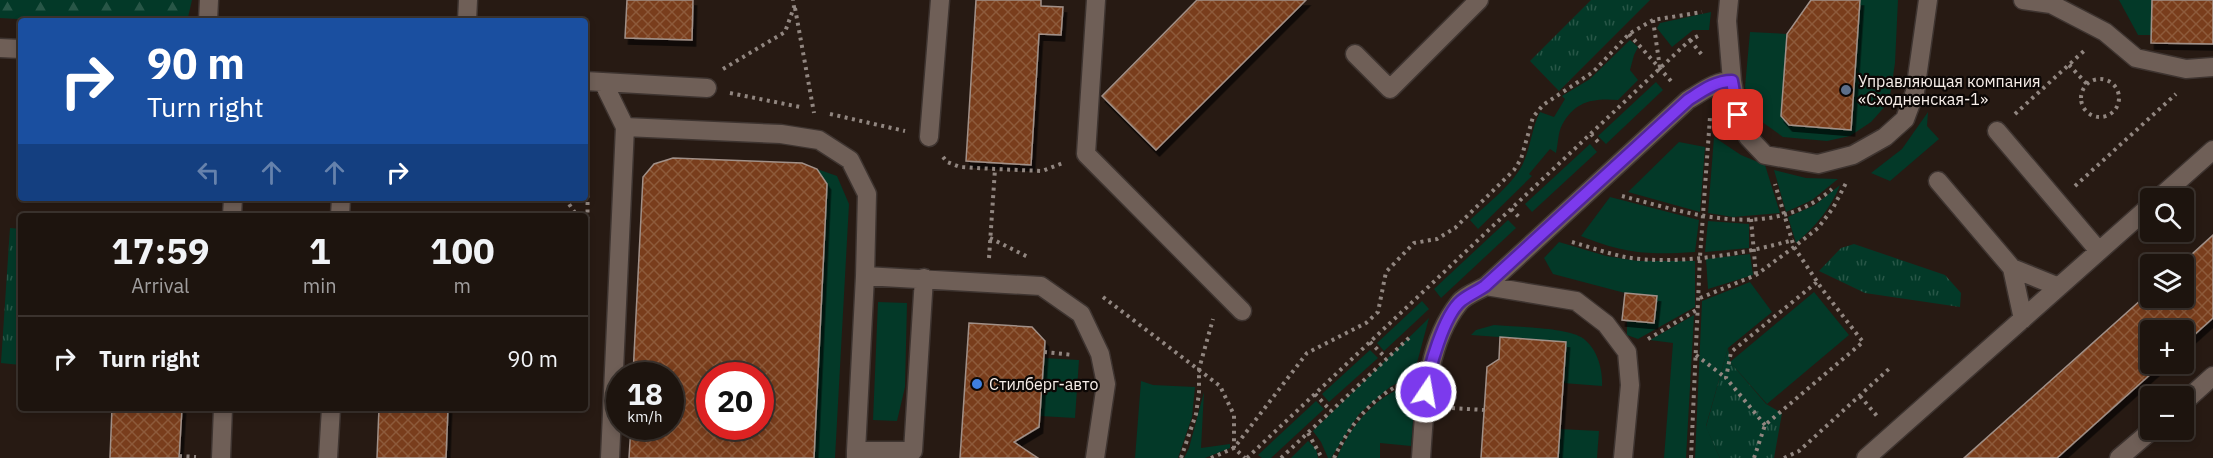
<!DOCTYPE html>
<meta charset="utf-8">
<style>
:root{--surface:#1d140e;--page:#251d17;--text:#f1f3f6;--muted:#a09e9e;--line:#3b332e}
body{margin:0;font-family:"IBM Plex Sans",sans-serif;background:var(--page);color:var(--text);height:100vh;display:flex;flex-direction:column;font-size:22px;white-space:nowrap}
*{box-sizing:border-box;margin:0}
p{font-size:20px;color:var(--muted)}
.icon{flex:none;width:33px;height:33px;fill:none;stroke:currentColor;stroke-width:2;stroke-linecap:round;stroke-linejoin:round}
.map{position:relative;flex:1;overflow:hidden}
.sheet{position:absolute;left:18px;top:213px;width:570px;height:198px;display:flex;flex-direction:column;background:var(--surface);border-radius:6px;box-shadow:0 3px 9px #0003,0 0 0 2px var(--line)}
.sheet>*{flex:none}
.banner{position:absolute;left:18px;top:18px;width:570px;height:183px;border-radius:6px;box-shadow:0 3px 9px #0003,0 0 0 2px var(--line);background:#1a4fa0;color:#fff;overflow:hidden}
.tools{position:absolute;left:2140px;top:188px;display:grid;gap:12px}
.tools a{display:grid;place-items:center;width:54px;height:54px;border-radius:6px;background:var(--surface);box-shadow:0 3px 9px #0003,0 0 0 2px var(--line);font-size:30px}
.speed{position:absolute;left:606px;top:362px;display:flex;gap:12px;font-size:30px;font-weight:700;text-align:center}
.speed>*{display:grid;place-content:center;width:78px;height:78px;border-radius:50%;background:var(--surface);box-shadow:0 3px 9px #0003,0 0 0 2px var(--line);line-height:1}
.speed small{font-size:15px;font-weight:400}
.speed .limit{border:9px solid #d22;background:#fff;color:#111}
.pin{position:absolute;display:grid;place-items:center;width:51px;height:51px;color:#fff;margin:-26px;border-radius:12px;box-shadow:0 3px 9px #0006}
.me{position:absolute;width:66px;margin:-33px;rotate:12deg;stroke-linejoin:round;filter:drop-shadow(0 0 4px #0008)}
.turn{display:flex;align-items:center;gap:21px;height:126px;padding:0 30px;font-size:27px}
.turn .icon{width:78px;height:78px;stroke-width:2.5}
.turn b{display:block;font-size:42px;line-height:51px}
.lanes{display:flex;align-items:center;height:57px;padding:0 30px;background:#0003;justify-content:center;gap:30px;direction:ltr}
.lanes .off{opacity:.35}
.eta{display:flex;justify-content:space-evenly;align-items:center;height:102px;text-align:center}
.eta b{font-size:36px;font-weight:700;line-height:42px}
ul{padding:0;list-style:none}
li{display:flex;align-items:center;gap:18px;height:84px;padding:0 30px;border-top:2px solid var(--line)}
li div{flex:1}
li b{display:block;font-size:22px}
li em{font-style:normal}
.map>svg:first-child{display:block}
.grass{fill:#033928}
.forest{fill:url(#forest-firs)}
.park{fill:url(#park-tufts)}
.building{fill:url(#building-cross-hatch);stroke:#a19088;stroke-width:1.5;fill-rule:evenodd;filter:url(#shadow)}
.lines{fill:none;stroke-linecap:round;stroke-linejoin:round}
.minor-casing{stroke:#3e3430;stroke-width:21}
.path{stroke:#918680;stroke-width:4;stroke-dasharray:3 4.5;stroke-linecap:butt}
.minor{stroke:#6f5f57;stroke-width:18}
.route-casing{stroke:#51269a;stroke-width:15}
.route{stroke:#7c3aed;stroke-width:10}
.service-dot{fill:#5c6f8a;stroke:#0c0705;stroke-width:2}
.shop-dot{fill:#3f7fe0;stroke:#0c0705;stroke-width:2}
.labels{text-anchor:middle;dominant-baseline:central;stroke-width:4.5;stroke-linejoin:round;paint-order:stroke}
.poi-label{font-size:16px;fill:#f8efea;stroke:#0c0705;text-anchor:start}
</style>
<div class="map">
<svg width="2213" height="458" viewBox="0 0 2213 458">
<defs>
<pattern id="forest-firs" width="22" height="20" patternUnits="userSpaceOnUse" patternTransform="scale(1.5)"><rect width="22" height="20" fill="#033928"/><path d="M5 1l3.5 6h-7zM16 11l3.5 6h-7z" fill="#285647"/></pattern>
<pattern id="park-tufts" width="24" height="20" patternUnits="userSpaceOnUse" patternTransform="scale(1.5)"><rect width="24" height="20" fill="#033928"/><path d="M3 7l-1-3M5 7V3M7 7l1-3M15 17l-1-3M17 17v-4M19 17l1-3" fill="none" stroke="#285647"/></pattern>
<pattern id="building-cross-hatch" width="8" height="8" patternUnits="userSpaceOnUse" patternTransform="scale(1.5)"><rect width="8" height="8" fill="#793e1a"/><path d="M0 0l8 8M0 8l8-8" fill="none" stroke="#8d5a3b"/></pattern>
<filter id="shadow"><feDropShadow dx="3.5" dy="6" stdDeviation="0" flood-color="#0009"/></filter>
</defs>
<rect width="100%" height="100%" fill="#271a13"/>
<path class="grass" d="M1860 0H1898L1895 63 1889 102 1871 122 1850 136 1827 141 1783 137 1758 119 1745 87 1750 32 1787 34 1781 116 1789 125 1851 129Z
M2119 0H2152L2151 35H2138Z
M1711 12 1709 30H1693L1672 47 1657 28 1660 23Z
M1630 40 1638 47 1634 55 1630 70 1638 80 1618 100C1593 98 1575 101 1562 125 1558 132 1558 145 1556 153L1550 149 1529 174 1532 176 1478 229 1470 220C1487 204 1516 182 1524 161 1531 145 1532 127 1540 112L1554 117 1565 99 1562 96 1590 79Z
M1656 82 1663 90 1606 144 1598 136Z
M1928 112 1927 126 1939 139 1890 181 1871 173 1902 149Z
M1714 137 1741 155 1765 165 1780 213 1733 217 1708 213Z
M1679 142 1705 147 1700 212 1628 192Z
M1590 144 1597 152 1532 212 1525 204Z
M817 169 837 176 849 204 835 458H814L827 184Z
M1774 170 1806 178 1838 179 1812 200 1786 212Z
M1840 185C1831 208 1815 227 1796 243L1788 217 1815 205Z
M1610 197 1699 220 1695 252C1649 255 1625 254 1581 236Z
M1508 220 1516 228 1441 298 1434 289Z
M1708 221 1749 224V248L1705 252Z
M1559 242 1606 256 1638 261H1695V307L1638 339 1627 335V320L1654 323 1657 296 1625 293 1553 274 1544 258Z
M1750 254 1753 275 1708 289 1706 259Z
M1750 282 1772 312 1728 348 1706 426 1720 458H1695L1702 301Z
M1814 292 1849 335 1767 404 1730 362Z
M1422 301 1429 309 1384 351 1377 343Z
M878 302 907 303 905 387 897 421 873 420Z
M1694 315 1686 458H1664L1673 343 1650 340Z
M1429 318 1414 374 1390 387 1359 414 1331 458H1328L1321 442 1313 431Z
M1494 325C1515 327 1564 327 1581 337 1597 347 1603 369 1602 386L1563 383 1565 342 1471 335 1476 330Z
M1370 350 1378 358 1329 402 1322 394Z
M1044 358 1079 360 1075 418 1040 416Z
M1141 381 1153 385 1195 387 1192 417 1178 458H1135Z
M1416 383 1411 446 1380 443V458H1337C1350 425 1380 391 1416 383Z
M1204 392 1201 448 1230 444V448L1205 458H1184L1189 448Z
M1316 401 1324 409 1271 458H1262L1258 455Z
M1560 429 1599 431 1597 458H1558Z
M1308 441 1316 449 1318 458H1291Z"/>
<path class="forest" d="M0 0H192L188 17 183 21H53L0 18Z"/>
<path class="park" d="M1591 0H1650L1559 91 1530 61Z
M10 228 21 229V365L1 363Z
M1854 244 1945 275 1961 293 1960 307 1865 293 1819 271 1841 248Z
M1728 348 1730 362 1766 404 1782 413 1774 458H1720L1706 427Z"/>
<path class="building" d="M627 0H693L692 40 625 38Z
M976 0H1041V6L1063 7 1061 35 1039 34 1031 165 966 161Z
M1197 0H1306L1156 150 1102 96Z
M1811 0H1860L1851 130 1789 125 1781 116 1787 34Z
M2152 0H2213V44L2151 43Z
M673 158 802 163 817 169 827 184 814 458H629L631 426H670V375H633L643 177 654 164ZM710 375H760V426H710Z
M2213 235V318L2184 344V330H2151V363H2163L2057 458H1964L2151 291V297H2184V264H2181Z
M1625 293 1657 296 1654 323 1622 320Z
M969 323 1032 327 1045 341 1039 427 1014 442 1038 458H960Z
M1500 337 1566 342 1558 458H1481L1487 367 1499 359Z
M112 408H182L179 458H110Z
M379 408H448L446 458H377Z"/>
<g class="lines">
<g class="minor-casing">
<path id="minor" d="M1096 0 1086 154 1242 311
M1729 0 1727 21 1732 81 1738 115 1748 137 1765 155 1818 164 1853 155 1885 137 1905 119 1915 92 1928 0
M2023 0 2051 4 2105 32 2136 58 2186 69 2213 67
M208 21 209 0
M467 21 468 0
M0 48 21 49
M1355 54 1390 89 1479 0
M585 81 707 88
M603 82 625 127 610 458
M625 127 781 134 819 140 850 160 867 194 865 276
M1997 131 2099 251
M929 137 940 0
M1938 181 2012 268 2059 287
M2159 198 2213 150
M232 216 233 198
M340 216 341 198
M2012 268 2023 319
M1486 286 1576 301 1606 324 1627 352 1630 385 1623 458
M2184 402 2213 376
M856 451 865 276 1041 286 1081 314 1100 354 1106 384 1095 458
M221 458 223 408
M328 458 331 408
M856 458V451H913L924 278
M1421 458C1425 406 1425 346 1459 303 1464 296 1477 291 1486 286L1688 100C1702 92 1715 81 1732 81
M1866 458 2151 205
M2119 458 2153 429"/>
</g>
<path class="path" d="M795 8 814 113
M1653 20 1660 68
M1629 34 1671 81
M1690 40 1702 55
M2069 65 2087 84
M723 69 785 32 794 7 793 0
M2081 98a19 19 0 1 1 38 0a19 19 0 1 1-38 0Z
M730 93 800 107
M830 114 905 131
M2015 114 2085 50
M1591 134 1600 144
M943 157 947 162 960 167 995 169 1042 171 1063 163
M2075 186 2176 94
M1622 196C1692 214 1771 242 1832 189
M565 198 577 216
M1511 209 1521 219
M1751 219 1756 275
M990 238 1028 257
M1572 242C1589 247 1607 253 1625 257 1675 266 1744 254 1793 240
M989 258 995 169
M1103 297 1220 386 1234 415V448L1245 458
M1700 298 1756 275 1794 247 1818 228 1833 208 1846 183
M587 310 588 114
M1648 339 1698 309
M1370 342 1386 358
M1044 352 1073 355
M1696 355 1726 378
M1315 394 1331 411
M1860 396 1877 416
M1452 408 1484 410
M1765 425 1726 378 1731 352 1817 282
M1308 433 1322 458
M179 456 196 457
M1181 458 1196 414 1199 393V369L1213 319
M1211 458 1234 448 1307 353 1366 323 1378 312 1386 272 1414 243 1437 239 1455 228 1514 170 1521 159 1533 117 1543 105 1593 72 1629 34 1653 20 1702 12
M1247 458 1690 40 1702 34
M1281 458 1412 335
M1334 458C1348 428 1370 399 1401 384
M1691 458 1700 257 1710 117
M1754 458 1765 425 1863 342 1822 289 1794 247 1775 184
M1784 458 1799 451 1891 367"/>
<use href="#minor" class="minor"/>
</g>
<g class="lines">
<g class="route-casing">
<path id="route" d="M1426 392C1428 370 1444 315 1461 301 1468 295 1478 291 1485 286L1688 100C1702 91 1715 81 1732 81L1738 115"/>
</g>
<use href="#route" class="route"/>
</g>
<circle class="service-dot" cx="1846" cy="90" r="6"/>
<circle class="shop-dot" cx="977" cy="384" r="6"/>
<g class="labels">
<g class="poi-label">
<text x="1858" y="81">Управляющая компания<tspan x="1858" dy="18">«Сходненская-1»</tspan></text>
<text x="989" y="384">Стилберг-авто</text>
</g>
</g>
</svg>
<div class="tools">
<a><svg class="icon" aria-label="search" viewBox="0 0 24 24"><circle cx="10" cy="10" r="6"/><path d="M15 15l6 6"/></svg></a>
<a><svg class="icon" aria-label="layers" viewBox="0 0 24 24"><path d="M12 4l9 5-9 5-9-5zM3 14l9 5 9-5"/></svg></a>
<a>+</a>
<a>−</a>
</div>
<div class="speed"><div>18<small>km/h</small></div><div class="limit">20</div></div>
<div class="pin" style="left:1738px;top:115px;background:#d93025"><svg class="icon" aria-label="arrive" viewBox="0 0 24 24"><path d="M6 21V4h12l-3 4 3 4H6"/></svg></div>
<svg class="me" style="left:1426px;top:392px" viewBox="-20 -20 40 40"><circle r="17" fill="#7c3aed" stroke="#fff" stroke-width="3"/><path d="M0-11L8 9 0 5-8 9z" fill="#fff"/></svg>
<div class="banner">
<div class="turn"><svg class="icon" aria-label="right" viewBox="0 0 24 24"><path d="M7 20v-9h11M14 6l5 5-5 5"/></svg><div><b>90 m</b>Turn right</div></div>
<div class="lanes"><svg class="icon off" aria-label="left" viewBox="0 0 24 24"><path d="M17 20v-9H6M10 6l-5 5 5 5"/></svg><svg class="icon off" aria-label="ahead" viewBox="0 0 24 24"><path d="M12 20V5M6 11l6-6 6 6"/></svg><svg class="icon off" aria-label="ahead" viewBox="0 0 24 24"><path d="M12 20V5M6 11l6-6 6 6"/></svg><svg class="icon" aria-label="right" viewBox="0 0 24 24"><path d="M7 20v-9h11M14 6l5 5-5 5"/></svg></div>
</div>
<section class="sheet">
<div class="eta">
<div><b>17:59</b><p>Arrival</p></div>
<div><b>1</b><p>min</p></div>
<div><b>100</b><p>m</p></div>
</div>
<ul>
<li><svg class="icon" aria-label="right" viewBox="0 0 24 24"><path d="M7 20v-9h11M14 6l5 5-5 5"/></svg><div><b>Turn right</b></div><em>90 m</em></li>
</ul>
</section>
</div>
